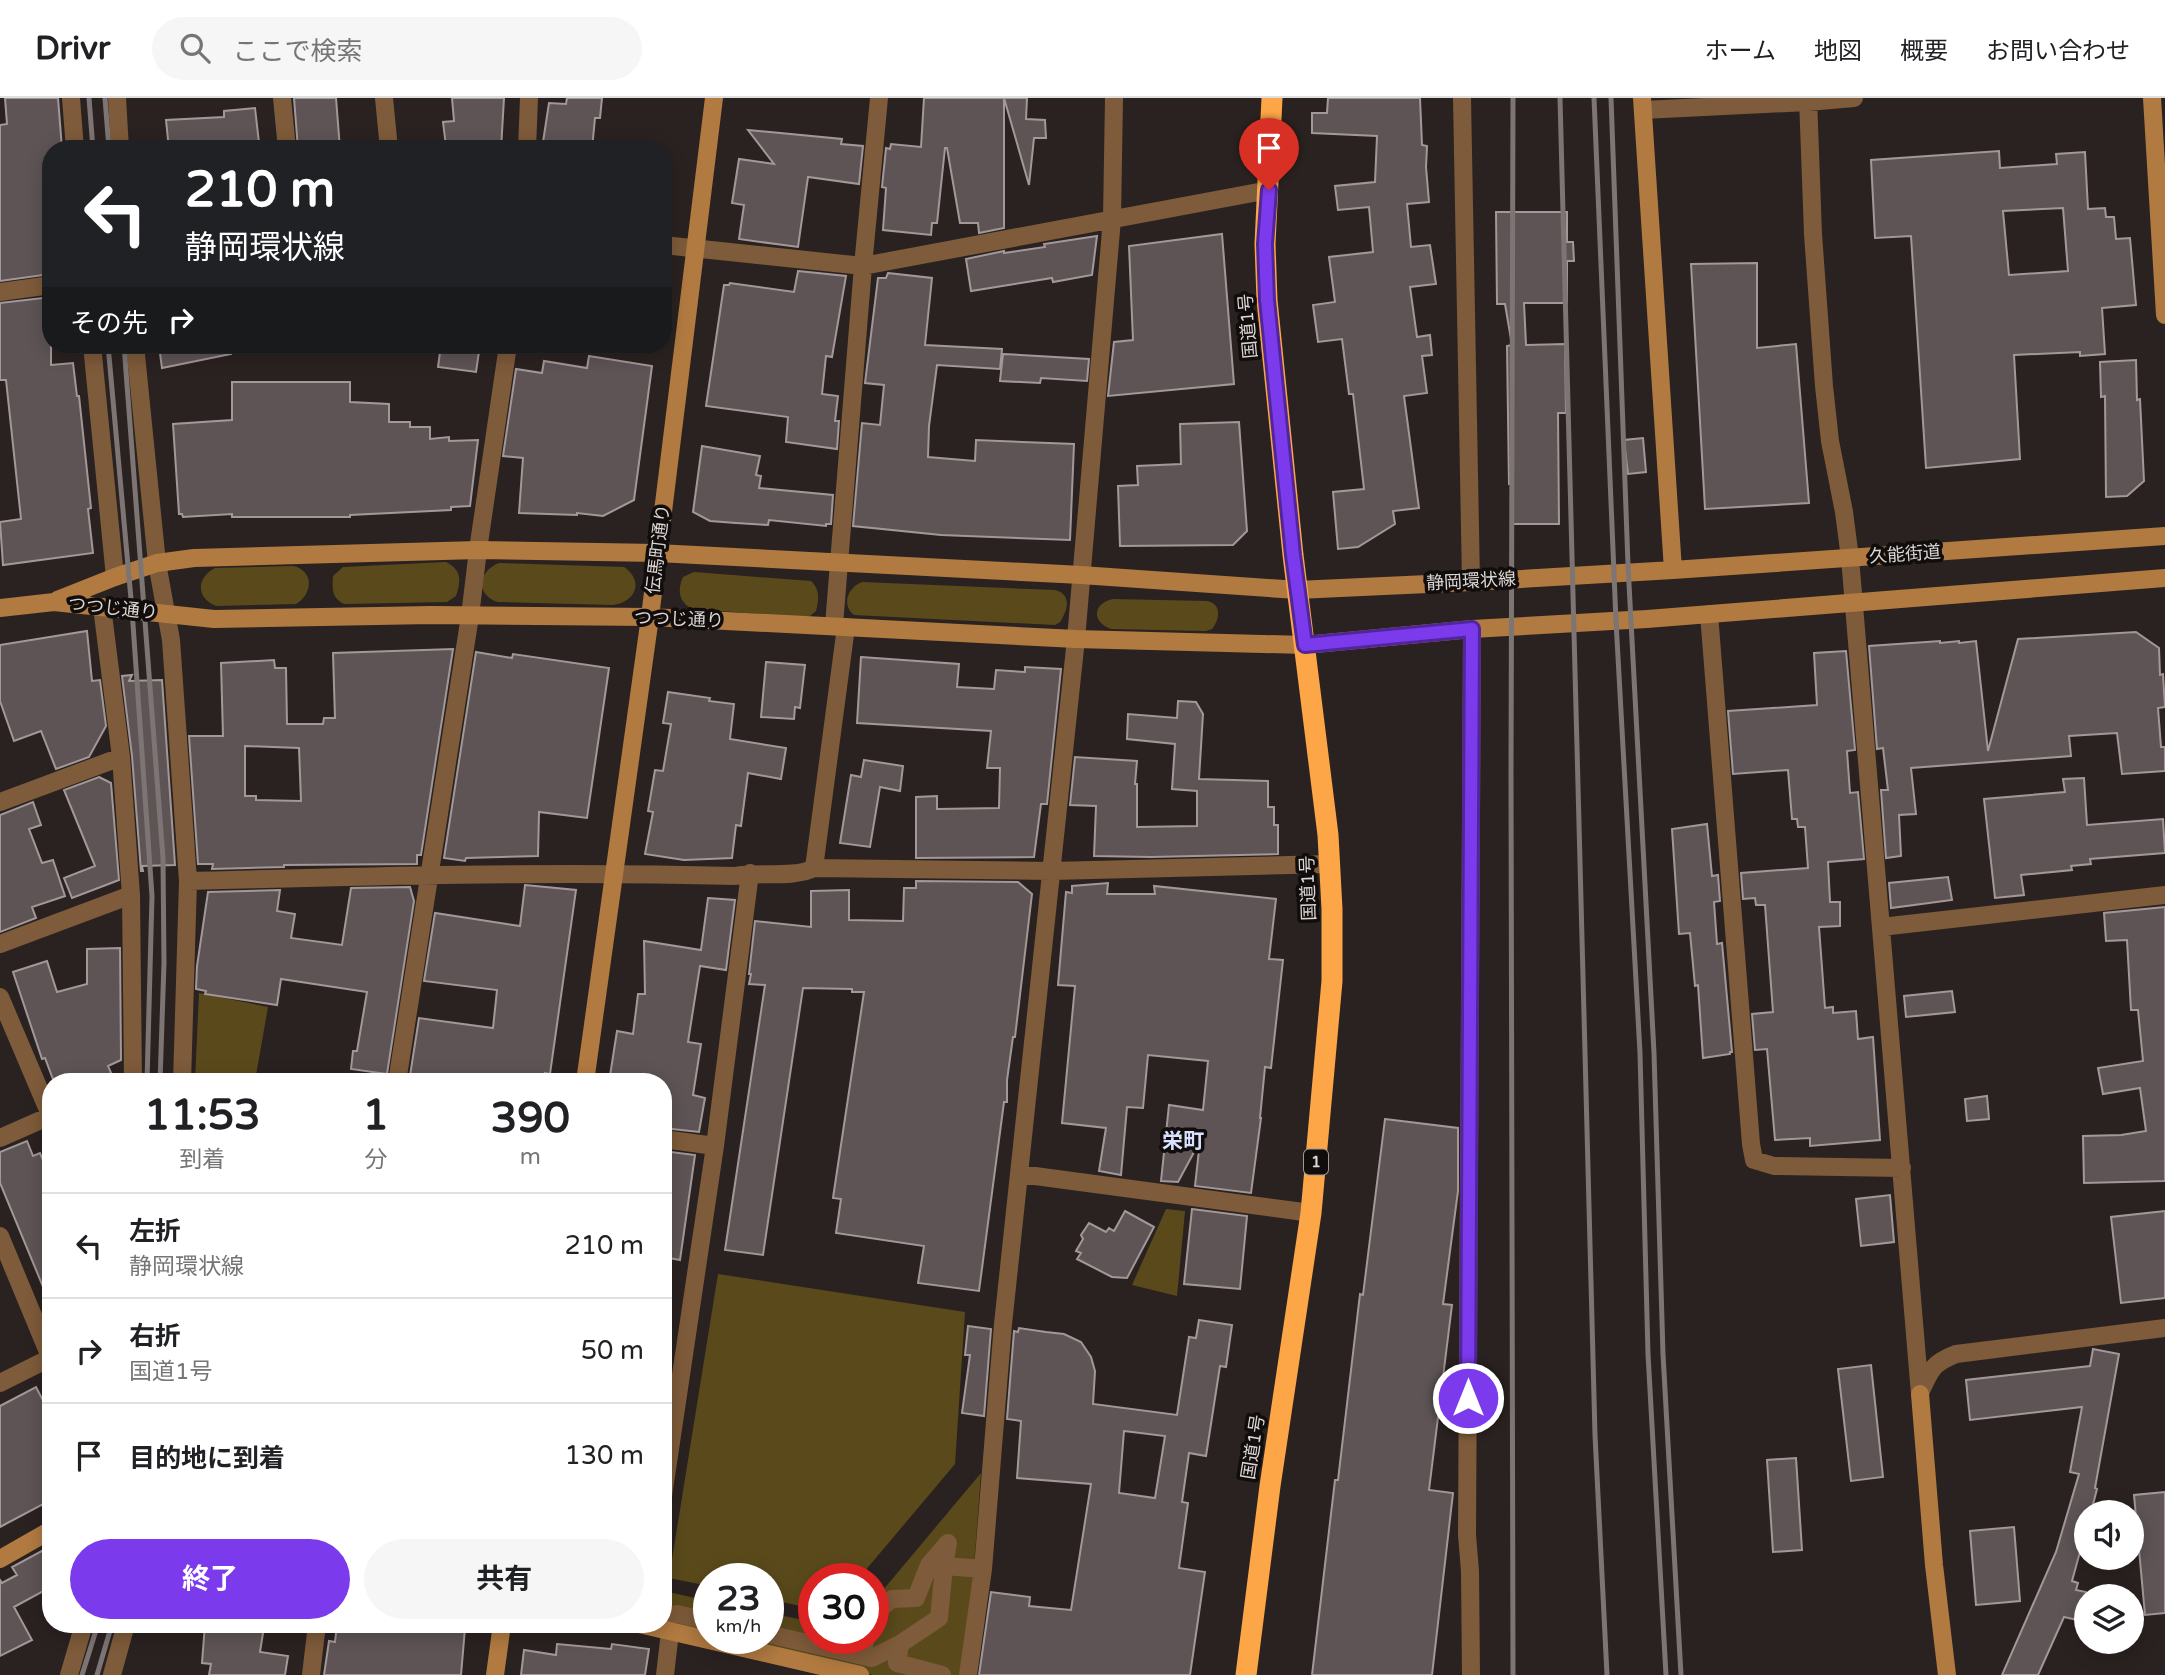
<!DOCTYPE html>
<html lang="ja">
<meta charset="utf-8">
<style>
:root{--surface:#fff;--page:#f6f6f6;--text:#202124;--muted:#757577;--line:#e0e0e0;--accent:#7c3aed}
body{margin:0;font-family:"Varela Round","Noto Sans JP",sans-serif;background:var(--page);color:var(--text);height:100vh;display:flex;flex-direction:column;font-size:26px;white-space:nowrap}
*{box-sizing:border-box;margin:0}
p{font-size:23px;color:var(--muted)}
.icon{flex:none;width:38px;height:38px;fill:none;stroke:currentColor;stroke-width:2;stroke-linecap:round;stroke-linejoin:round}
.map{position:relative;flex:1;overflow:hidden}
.details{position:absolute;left:42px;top:975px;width:630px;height:560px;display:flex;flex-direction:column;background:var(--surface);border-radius:28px;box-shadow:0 4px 18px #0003}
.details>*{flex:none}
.banner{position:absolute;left:42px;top:42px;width:630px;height:214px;border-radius:28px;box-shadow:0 4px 18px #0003;background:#202124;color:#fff;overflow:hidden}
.fabs{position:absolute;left:2074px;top:1402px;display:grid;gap:14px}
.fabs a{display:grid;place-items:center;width:70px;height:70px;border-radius:50%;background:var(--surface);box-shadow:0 4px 18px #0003;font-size:35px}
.speed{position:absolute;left:693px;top:1465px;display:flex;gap:14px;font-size:35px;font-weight:700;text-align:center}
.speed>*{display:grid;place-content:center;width:91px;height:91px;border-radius:50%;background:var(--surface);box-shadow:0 4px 18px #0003;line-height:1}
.speed small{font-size:18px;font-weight:400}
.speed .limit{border:10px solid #d22;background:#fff;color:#111}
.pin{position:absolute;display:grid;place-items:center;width:60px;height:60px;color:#fff;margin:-72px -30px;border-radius:50% 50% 50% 0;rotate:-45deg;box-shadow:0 0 7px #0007}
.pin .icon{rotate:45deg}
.me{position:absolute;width:77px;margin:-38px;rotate:0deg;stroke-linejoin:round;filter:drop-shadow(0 0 5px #0008)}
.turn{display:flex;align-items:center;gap:24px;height:147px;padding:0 28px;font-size:32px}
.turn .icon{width:91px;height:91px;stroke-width:2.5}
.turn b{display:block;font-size:49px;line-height:60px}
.then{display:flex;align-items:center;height:66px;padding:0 28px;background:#0003;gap:14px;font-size:26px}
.eta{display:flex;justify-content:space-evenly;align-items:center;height:119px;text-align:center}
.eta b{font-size:42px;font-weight:700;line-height:49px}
.button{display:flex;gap:14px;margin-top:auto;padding:14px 28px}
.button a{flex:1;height:80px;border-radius:42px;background:var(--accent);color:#fff;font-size:28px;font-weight:700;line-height:80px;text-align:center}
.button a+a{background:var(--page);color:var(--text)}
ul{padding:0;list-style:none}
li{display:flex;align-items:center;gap:21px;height:105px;padding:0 28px;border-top:2px solid var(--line)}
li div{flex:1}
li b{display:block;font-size:26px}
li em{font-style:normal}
header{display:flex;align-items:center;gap:42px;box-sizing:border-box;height:98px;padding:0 35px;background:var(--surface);border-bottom:2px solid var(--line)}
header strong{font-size:33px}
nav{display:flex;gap:38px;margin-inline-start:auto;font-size:24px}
.search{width:490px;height:63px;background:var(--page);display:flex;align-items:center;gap:18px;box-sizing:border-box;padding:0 24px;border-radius:38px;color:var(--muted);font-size:26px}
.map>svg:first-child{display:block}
.green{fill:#5a4a1b}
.building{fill:#5e5455;stroke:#a39898;stroke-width:2;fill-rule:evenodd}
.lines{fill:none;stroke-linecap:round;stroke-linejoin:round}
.street{stroke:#7e5b3a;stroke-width:18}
.secondary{stroke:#b17a41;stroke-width:18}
.highway{stroke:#fca647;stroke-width:21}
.rail{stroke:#7c7573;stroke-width:5}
.route-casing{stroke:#51269a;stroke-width:18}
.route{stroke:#7c3aed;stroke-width:12}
.labels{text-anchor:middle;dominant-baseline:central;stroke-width:7;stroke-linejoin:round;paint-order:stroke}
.shield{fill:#100d0c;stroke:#9e9997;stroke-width:2}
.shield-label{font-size:16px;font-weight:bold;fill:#dbd5d3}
.street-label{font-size:18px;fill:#dbd5d3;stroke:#100d0c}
.quarter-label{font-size:21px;font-weight:bold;fill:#d9e2fe;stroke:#100d0c}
</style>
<header>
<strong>Drivr</strong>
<div class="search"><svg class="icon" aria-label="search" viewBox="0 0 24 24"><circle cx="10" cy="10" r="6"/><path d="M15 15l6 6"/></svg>ここで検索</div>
<nav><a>ホーム</a><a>地図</a><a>概要</a><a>お問い合わせ</a></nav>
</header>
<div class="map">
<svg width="2165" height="1577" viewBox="0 0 2165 1577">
<rect width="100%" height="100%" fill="#2a2220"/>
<path class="green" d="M446 464C462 472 461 483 456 498L447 504 344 506C332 500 332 491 333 478L343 469Z
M499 465 624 469C645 483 635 505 612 507L498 504C475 497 478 473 499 465Z
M294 468C315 474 312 497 296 506L216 508C196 500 196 480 215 470Z
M694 474 811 483C820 491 819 502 816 513L810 518 801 519 692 511C679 504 677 493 683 479Z
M862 484 1055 492C1072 496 1068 512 1060 524L1055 527 854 517C841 507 848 489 862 484Z
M1113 501 1207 503C1222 506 1220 521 1212 531L1206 533 1111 531C1091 524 1093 505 1113 501Z
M199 895 268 909 255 983H195Z
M1166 1111 1185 1113 1177 1198 1132 1187Z
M718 1176 965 1214 955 1366 859 1480H814V1511L768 1501V1480H709V1488L669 1480Z
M981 1375 966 1577H872L729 1540H768V1515L814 1524V1540H873V1504Z
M663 1493 709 1503V1535L663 1523Z"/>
<path class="building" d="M5 0H58L62 51H51V176L0 183V27L7 26Z
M294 0H336L340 51H298Z
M452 0H504L501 51H451L450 48H446L443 24 454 23Z
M567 0H602L600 20H595L592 51H568L569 47 543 44 549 5 566 6Z
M924 0H1004V130L979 135 978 125H960L947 50H945L937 125H932L931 137 883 132 886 90 882 89 886 50 890 51 891 46 921 49Z
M1004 0H1027L1026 21 1045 22 1046 40H1034L1029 87Z
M1328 0H1420L1422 47 1427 48 1426 69 1429 104 1407 106 1411 149 1430 147 1436 186 1410 189 1417 239 1430 237 1432 257 1422 258 1427 295 1404 298 1419 410 1393 413 1395 426 1358 449 1338 451 1333 394 1364 391 1353 296H1349L1342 241 1318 244 1313 207 1335 204 1329 159 1373 154 1369 109 1338 112 1335 88 1375 84 1377 38 1312 35V15H1327Z
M255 10 259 45 222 51H169L166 22 224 19V13Z
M748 32 842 41 841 46 863 48 859 86 808 79 798 149 739 141 744 107 732 105 739 61 774 66Z
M1999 53 2000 70 2057 66 2056 56 2085 54 2088 111 2105 110 2106 119H2114L2116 141 2130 140 2136 207 2102 210 2105 256 2080 258V254L2014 257 2020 361 1926 370 1911 138 1875 140 1871 62ZM2063 110 2068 173 2009 177 2003 113Z
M1496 114H1567V144H1573L1574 163H1567V205H1524L1526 247 1565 246 1566 315H1558L1559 426H1513V386H1509L1507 248 1512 247 1505 206H1497Z
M1222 136 1234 286 1108 298 1114 244 1133 242 1129 148Z
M1097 138 1092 177 1053 184 1052 180 971 193 966 161 1004 153V155L1045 149 1044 146Z
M1757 165V250L1796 246 1809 405 1705 411 1691 166Z
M798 173 846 178 832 259 826 258 822 296 838 298 835 323H839L837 351 786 344 788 319 706 308 724 187H729L730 185 794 194Z
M888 175 932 180 925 247 1002 251 1000 271 937 267 929 328 928 359 975 363 976 342 1074 346 1070 442 941 437 853 428 862 325 880 327 884 287 865 285 878 180H886Z
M51 199V267L73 265 77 298H79L91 410 88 411 93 455 3 467 0 424 21 421 6 282H0V205Z
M176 247H230L231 256 162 270 159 248Z
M441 247H480L476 274 438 269Z
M1003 256 1089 261 1087 283 1041 280 1040 285 1000 283Z
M589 258 652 268 634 402 603 418 577 415V417L519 415 523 360 503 358 516 271 542 275 544 263 587 270Z
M2136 262 2137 302 2140 301 2144 383 2127 398 2106 399 2105 298 2101 299 2100 264Z
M232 284H350V304L389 306V324H410V329H430V341L449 339V343L478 342 470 408 451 409V412L350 417V419H232V416L183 419 182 416H179L173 326 232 322Z
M1239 324 1247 433 1233 447 1120 448 1118 388 1138 387 1137 368 1181 366 1180 326Z
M1643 340 1646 374 1628 376 1624 342Z
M702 348 760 358 756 377 761 378 759 390 833 397 831 426H826V428L769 422 768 427 736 425 710 423 693 414Z
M87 533 92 583 100 582 106 628 89 659 56 671 41 633 14 643 0 603V547Z
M2136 534 2159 550 2160 577 2163 576 2165 609 2158 610 2161 649H2165V673L2122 676 2117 635 2069 638 2071 658 1911 670 1916 716 1899 717 1901 758 1886 760 1881 692H1888L1883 650 1877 651 1869 548 1940 543V545L1959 543V545L1976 543 1988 653 2018 541Z
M453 551 421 757H417V766L284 767V769L212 771 213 766H198L189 638H223L221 565 274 562 275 570H286L287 626H323L324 620H335L333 555ZM245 648 299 650 301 703 256 702V698H245Z
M1846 553 1855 652 1847 653 1850 695 1858 694 1864 761 1828 764 1830 804H1840V828L1819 829 1825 910 1833 909V915L1856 913 1858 941 1873 939 1880 1042 1810 1048V1040L1775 1042 1767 951 1755 952 1752 916 1773 914 1765 807H1756L1755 800 1743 801 1741 775 1808 770 1805 729H1798L1797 721H1792L1788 672 1733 676 1728 613 1817 607 1814 555Z
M476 554 512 560 513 556 609 570 587 720 539 714 538 758 466 760 465 763 444 760Z
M861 559 959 566 957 589 994 591 996 572 1025 574V569L1061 571 1047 706H1041L1034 759 916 760V699L937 698V711L999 710 1000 670H987L991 633 857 625Z
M766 564 805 567 800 610 795 609 794 621 761 619Z
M132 577 129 583 162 582 175 767 142 768 143 773H141L132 658 122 578Z
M668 594 710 600 709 603 734 606 730 641 786 650 781 681 748 675 741 728 736 727 732 760 684 762 645 756 653 714 648 713 655 672 663 673 671 626 663 625Z
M1178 603 1196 604 1203 616 1199 681 1268 683V709H1274V727H1278V756L1151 759 1094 758 1096 708 1070 707 1075 659 1137 663 1135 686H1137V729L1197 728V693L1172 691 1175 646 1127 641 1128 616 1177 620Z
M864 662 903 668 900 693 880 689 870 749 840 745 851 677 861 679Z
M99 679 111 685 119 782 72 800 64 780 95 768 64 692Z
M2084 680 2087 727 2163 721 2165 755 2090 761 2091 766 2071 768 2072 772 2021 777 2024 797 1995 800 1984 701 2065 694 2063 681Z
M33 704 41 727 29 731 42 765 53 762 65 798 32 809 36 820 0 834V717Z
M1707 726 1712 778 1718 777 1720 803 1714 804 1717 846 1722 845 1732 954H1730V956L1703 960 1698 887 1695 888 1690 835 1679 836 1672 731Z
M1948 779 1952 802 1891 810 1889 785Z
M916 783 1018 784 1032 796 1015 939H1013L1007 982V1004H1004L979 1193 918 1185 924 1148 836 1135 841 1101 833 1100 864 894H852V891L803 890 763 1157 725 1152 765 887 749 886 751 876H749L755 823 811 829V793L849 792V822L903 823 904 790H916Z
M1108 785 1107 796H1155L1154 788 1276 801 1269 861 1283 862 1271 970 1265 969 1260 1020H1261L1251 1095 1195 1088 1200 1043 1178 1084 1161 1083 1169 1007 1203 1012 1208 963 1148 957 1143 1010 1127 1009 1121 1077 1099 1073 1106 1030 1062 1025 1075 888 1058 887 1066 794 1072 795V788Z
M525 787 576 792 550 976 545 975 544 984H409L419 920 493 930 497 892 424 883 435 815 520 828Z
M410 789 414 803 387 976 351 971 353 953H357L367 894 281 881 277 907 205 896 206 893 196 891 197 868 208 794 280 792 277 813 295 816 291 840 342 847 351 790Z
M708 800 735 802 726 872 700 868 688 944 701 946 693 997 705 1000 699 1034 663 1030V984H609L617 933 633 936 638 896H645L644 843 701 852Z
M2165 809V1083L2084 1085 2083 1038 2121 1037 2146 1033 2140 990 2103 996 2098 970 2143 963 2138 912H2131L2127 842 2106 843 2104 815Z
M120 850 121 962 108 968 115 984H54L45 960 42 961 13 874 47 863 57 894 87 886V851Z
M1952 893 1955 914 1906 919 1904 898Z
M1987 998 1989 1021 1967 1023 1965 1001Z
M1385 1021 1458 1030V1093L1443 1206 1452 1207 1429 1392 1453 1395 1432 1577H1312L1335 1382H1338L1360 1196 1363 1197Z
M27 1043 33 1058 40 1055 51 1081V1208L0 1085V1054Z
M663 1053 695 1057 680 1162 663 1159Z
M1890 1097 1894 1144 1861 1148 1856 1101Z
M1192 1111 1247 1118 1240 1191 1184 1186Z
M1125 1113 1154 1129 1127 1180 1112 1179 1077 1161 1081 1155 1076 1153 1083 1141 1081 1137 1089 1125 1106 1134 1109 1130 1114 1133Z
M2165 1113V1200L2121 1205 2111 1119Z
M1199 1222 1232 1227 1226 1269 1220 1268 1206 1358 1189 1355 1182 1404 1188 1405 1179 1470 1205 1474 1190 1577H979L991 1494 1030 1499 1029 1508 1071 1512 1091 1386 1017 1380 1021 1323 1007 1321 1014 1233 1018 1234 1019 1230 1046 1234 1064 1236 1081 1244 1091 1259 1095 1273 1093 1306 1177 1317 1189 1239 1196 1240ZM1124 1333 1165 1338 1155 1400 1119 1395Z
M968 1228 991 1231 984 1318 962 1315 970 1257H965Z
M2093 1251 2119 1256 2095 1390 2097 1391 2091 1414H2086V1432L2072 1483 2078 1485 2076 1492 2086 1494V1524L2064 1519 2038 1577H2002L2056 1454 2079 1376 2070 1374 2082 1309 1970 1322 1966 1282 2090 1268Z
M1871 1267 1883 1379 1851 1383 1838 1271Z
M36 1289 51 1318V1402L0 1429V1308Z
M1796 1360 1802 1452 1773 1454 1767 1362Z
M2165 1394V1515L2145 1517 2134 1397Z
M2014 1429 2020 1503 1976 1507 1970 1433Z
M51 1448V1489L14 1509 32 1542 0 1558V1482L2 1485 17 1477 12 1469Z
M205 1526H237L264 1529 260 1554 288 1558 285 1577H209L211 1566 202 1565Z
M337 1526H433L465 1530 461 1577H324L329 1543 335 1544Z
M557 1546 611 1551 612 1546 649 1551 645 1577H521L524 1552 556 1557Z"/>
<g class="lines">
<path class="street" d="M71 0 75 51
M117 0 120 51
M282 0 287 51
M384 0 389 51
M1462 0 1471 484
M1808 0 1813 136 1824 288 1830 343 1844 414 1850 460 1920 1296
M1643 12 1808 4 1854 0
M527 51 529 0
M663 147 863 168 1269 92
M0 194 51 187
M92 247 115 479
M135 247 157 465 171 542 188 783 182 984
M102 509 121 659 131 797 133 984
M1709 516 1751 1046 1754 1062 1774 1068 1902 1070
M834 527 863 168 879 0
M0 704 121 659
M814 770 846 529
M188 783C370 778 552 773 735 778 757 774 796 780 814 770L1052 773 1329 766
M1881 829 2165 797
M0 846 131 797
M0 899 51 1019
M397 984 470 518 478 452 508 247
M0 1040 50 1018
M663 1041 715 1048
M1020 1076 1311 1115
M0 1138 51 1261
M0 1285 50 1260
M1921 1293C1931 1271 1933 1265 1956 1256L2165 1230
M663 1398 715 1048 750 775
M873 1516 892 1501 916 1500 929 1467 948 1445 944 1468
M663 1519 677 1516 709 1523
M768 1536 872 1560 900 1546 939 1520 944 1468 983 1471
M900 1546 897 1565 942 1577
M861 1557 866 1540
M69 1577 84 1526
M112 1577 126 1526
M311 1577 317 1526
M665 1577 670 1534
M968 1577 983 1471 1003 1226 1076 541 1112 121 1114 0
M1471 1577 1470 1473 1467 1437 1472 531"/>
<path class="secondary" d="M1642 0 1673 472
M2152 0 2165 217
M57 502 115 479 157 465 194 460 478 452 657 455 1081 477 1297 492 1471 484 1673 472 2165 438
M0 510 54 504 214 521 431 517 650 519 1076 541 1305 547 1472 531 1647 521 2165 480
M585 984 650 519 714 0
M1920 1296 1934 1467 1947 1577
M0 1461 51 1432
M639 1526 860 1577
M495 1577 502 1526"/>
<path class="highway" d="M1246 1577 1270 1388 1311 1115 1332 883V811L1328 737 1293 457 1267 202 1265 146 1272 0"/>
<path class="rail" d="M89 0 93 51
M105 0 109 51
M1560 0 1595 1337 1607 1577
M1594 0 1616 523 1640 955 1648 1256 1666 1577
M1611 0 1628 467 1654 955 1663 1256 1681 1577
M108 247 132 512 152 798 147 984
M124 247 163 760 164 865 160 984
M82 1577 98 1526
M97 1577 112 1526
M1513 1577 1511 676 1513 0"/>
</g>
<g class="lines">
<g class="route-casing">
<path id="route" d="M1269 92 1265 146 1267 202 1293 457 1305 547 1472 531 1468 1300"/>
</g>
<use href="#route" class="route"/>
</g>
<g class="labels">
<rect class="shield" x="1304" y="1051.5" width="24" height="25" rx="5"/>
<g class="shield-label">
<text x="1316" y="1064">1</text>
</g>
<g class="street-label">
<text transform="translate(1248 228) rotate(-95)">国道1号</text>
<text transform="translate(658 451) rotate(-83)">伝馬町通り</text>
<text transform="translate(1905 456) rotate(-4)">久能街道</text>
<text transform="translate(1471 483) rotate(-3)">静岡環状線</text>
<text transform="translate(113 510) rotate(6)">つつじ通り</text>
<text transform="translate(679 521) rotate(2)">つつじ通り</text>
<text transform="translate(1308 790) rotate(-92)">国道1号</text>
<text transform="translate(1253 1349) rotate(-81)">国道1号</text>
</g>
<g class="quarter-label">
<text x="1183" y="1043">栄町</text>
</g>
</g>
</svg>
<div class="fabs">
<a><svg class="icon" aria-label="sound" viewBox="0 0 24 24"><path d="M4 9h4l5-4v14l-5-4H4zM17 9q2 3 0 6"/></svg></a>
<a><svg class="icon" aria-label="layers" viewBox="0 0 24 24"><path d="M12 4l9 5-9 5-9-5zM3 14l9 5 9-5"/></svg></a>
</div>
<div class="speed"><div>23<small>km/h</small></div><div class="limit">30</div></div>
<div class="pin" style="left:1269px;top:92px;background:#d93025"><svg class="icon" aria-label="arrive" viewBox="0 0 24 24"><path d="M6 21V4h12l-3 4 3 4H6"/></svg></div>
<svg class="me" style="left:1468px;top:1300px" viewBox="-20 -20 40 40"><circle r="17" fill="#7c3aed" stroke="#fff" stroke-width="3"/><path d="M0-11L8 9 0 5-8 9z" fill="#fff"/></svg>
<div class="banner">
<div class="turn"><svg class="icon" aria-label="left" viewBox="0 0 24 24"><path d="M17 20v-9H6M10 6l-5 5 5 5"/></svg><div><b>210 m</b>静岡環状線</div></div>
<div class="then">その先<svg class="icon" aria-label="right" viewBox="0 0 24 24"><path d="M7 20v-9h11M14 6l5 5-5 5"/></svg></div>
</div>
<section class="details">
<div class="eta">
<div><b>11:53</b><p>到着</p></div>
<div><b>1</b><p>分</p></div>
<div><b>390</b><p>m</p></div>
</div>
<ul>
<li><svg class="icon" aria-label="left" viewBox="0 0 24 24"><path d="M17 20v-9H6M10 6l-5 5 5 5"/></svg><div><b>左折</b><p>静岡環状線</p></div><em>210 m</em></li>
<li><svg class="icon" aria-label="right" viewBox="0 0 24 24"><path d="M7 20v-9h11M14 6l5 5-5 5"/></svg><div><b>右折</b><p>国道1号</p></div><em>50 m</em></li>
<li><svg class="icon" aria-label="arrive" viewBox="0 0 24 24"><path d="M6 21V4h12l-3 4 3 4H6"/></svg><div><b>目的地に到着</b></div><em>130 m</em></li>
</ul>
<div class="button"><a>終了</a><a>共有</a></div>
</section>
</div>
